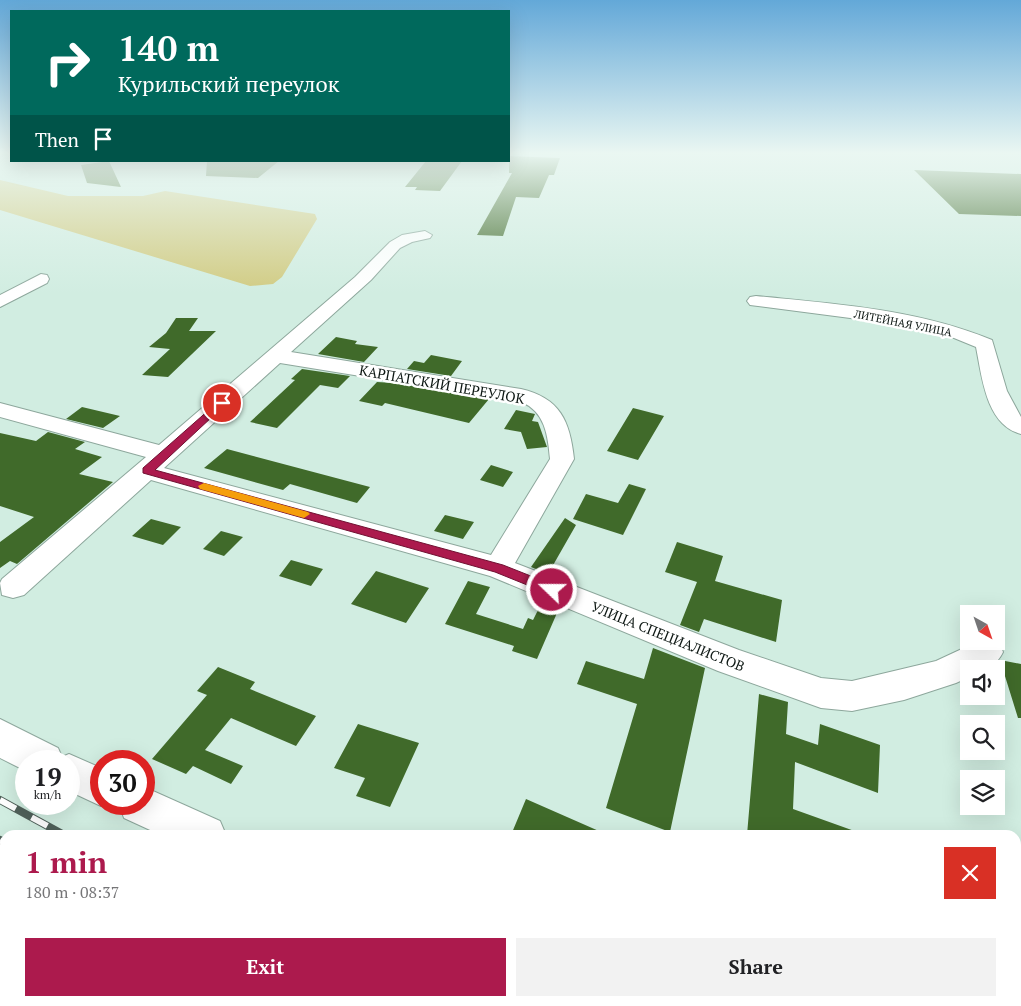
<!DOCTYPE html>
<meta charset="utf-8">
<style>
:root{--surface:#fff;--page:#f2f2f2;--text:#202124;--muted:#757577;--accent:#ac1a4d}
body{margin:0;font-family:"PT Serif",serif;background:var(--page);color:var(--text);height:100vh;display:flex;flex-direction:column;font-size:19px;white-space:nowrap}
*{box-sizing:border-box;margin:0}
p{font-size:16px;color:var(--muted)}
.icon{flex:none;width:28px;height:28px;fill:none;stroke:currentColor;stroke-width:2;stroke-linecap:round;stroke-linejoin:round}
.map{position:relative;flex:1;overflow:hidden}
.details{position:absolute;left:0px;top:830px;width:1021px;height:176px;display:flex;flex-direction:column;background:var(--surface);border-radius:15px 15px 0 0;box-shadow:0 5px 20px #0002}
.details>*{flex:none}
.top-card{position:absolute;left:10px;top:10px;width:500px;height:152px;border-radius:0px;box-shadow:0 5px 20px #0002;background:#00695c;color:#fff;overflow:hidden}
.needle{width:32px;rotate:140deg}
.fabs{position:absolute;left:960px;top:605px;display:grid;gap:10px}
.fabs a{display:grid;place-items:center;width:45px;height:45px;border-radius:0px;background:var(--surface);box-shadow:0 5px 20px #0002;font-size:25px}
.speed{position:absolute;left:15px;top:750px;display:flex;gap:10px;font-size:25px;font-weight:700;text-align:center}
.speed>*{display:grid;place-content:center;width:65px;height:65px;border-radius:50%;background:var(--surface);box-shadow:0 5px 20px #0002;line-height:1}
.speed small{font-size:12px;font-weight:400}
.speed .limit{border:8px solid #d22;background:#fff;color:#111}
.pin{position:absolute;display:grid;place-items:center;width:42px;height:42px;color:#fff;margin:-21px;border:2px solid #fff;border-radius:50%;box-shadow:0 1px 5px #0007}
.me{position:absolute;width:55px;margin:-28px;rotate:292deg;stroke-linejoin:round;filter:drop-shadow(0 0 4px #0008)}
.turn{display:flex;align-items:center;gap:18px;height:105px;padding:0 25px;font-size:22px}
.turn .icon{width:65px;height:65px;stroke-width:2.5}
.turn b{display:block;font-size:35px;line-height:42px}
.then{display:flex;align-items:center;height:48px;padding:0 25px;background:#0003;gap:10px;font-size:19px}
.round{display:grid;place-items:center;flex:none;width:52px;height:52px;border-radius:0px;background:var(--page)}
.headline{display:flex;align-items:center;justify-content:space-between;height:85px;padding:0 25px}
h1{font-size:30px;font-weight:600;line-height:38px;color:var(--accent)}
.action{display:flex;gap:10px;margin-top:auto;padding:10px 25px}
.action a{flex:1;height:58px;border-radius:0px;background:var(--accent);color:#fff;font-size:20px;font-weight:600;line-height:58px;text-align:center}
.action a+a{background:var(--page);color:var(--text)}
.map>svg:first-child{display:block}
.green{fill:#d1cb82}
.building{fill:#406a2a}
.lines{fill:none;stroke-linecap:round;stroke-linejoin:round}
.street-casing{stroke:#8da79c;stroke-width:2}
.street{fill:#fff;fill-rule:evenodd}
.rail-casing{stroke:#50615a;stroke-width:8}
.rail{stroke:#fff;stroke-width:6;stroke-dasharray:18;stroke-linecap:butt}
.route{fill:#ac1a4d;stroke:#701132}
.slow{fill:#f59e0b}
.labels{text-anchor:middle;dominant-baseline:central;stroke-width:5;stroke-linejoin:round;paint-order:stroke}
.far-street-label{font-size:11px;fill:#0d1713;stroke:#fff}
.street-label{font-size:14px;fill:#0d1713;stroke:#fff}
</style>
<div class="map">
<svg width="1021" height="1006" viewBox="0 0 1021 1006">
<rect width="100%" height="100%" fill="#d1ede1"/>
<path class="green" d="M0 180 68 196H143L165 191 315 214 317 219 282 277 273 284 250 286 0 210Z"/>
<path class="building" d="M509 156 560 158 554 175H549L539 198 516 197 503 236 477 235 512 173H509Z
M109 161 121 187 87 183 81 165Z
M207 161H279L258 178 206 176Z
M426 161H462L440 191 415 190 417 187H405Z
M914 170 1021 174V216L959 214Z
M176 318H198L189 331H216L168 377 142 375 170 349 149 347 166 333Z
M336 337 357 341 355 344 378 347 364 362 318 354Z
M431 355 462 361 451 376 407 369 414 361 424 363Z
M302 369 350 376 338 388 320 385 277 428 250 422 295 380 291 379Z
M377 382 394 383 489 399 469 423 385 403 382 406 359 401Z
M82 407 120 416 103 428 66 419Z
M633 408 664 416 638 460 607 451Z
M516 410 535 414 532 421 538 422 547 447 527 449 521 432 504 429Z
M48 432 85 442 75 449 102 457 79 474 113 482 17 564 10 561 0 568V542L34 517 0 506V433L36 441Z
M227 449 336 478 370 487 357 503 290 484 283 490 204 468Z
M491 465 513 472 503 487 480 480Z
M629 484 646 489 623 535 573 519 586 494 618 503Z
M445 515 474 522 463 539 434 531Z
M565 518 576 525 548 574 531 567Z
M151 519 181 527 163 545 132 536Z
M221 531 243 537 224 556 203 549Z
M677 542 723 556 715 581 782 600 776 642 704 619 699 632 680 625 697 582 665 572Z
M291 560 323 569 311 586 279 576Z
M376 571 429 588 406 623 351 604Z
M468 581 490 587 476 614 523 629 528 618 533 620 539 608 557 613 537 659 512 651 514 646 445 624Z
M653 648 705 668 670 832 606 808 637 704 577 684 586 661 644 679Z
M1000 660 1021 664V718H1018Z
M218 667 255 682 250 689 316 716 296 746 231 718 205 750 243 766 231 784 193 766 186 774 152 759 207 695 197 691Z
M759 694 788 702 786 734 818 745 820 724 880 745 878 793 795 762 793 809 860 833 859 835H747Z
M358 724 419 743 390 807 356 796 365 778 334 768Z
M526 799 608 835H511Z"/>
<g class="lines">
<g class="street-casing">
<path id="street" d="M425 231 432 235 430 238 412 242 400 248 371 280 291 352 521 389C560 398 570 421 574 459L515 563 739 650 821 678 852 681 936 661 979 641 999 642 1003 652C996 667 985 669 969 669V677L956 683 904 700 852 711 821 708 718 671 490 576 151 480 24 595 13 598 2 595 0 583 2 579 146 457 0 417V403L159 445 355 277 390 242 402 235ZM280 363 521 402C545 411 548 436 550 459L491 555 164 468Z
M41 274 47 275 49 279 47 283 0 307V295Z
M756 296C836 304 917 309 992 340L1007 391 1021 417V434C986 425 982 377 976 347L954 338 904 325 750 305 747 301 750 297Z
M0 719 58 748 62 757 69 754 101 768V804H106L101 806 69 791V761H26V771L0 758Z
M144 787 220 821 226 835H161L124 818 119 804H144Z
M544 1001H600L602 1006H546Z"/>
</g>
<use href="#street" class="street"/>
<g class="rail-casing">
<path id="rail" d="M0 800 64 835
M0 840 5 843
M0 872 5 875
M221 1001 230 1006
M286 1001 295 1006
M372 1001 381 1006"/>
</g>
<use href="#rail" class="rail"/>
</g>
<linearGradient id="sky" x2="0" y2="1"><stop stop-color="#63a8d8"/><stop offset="0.52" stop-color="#eaf7f2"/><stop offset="1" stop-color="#eaf7f2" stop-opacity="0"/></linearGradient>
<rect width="1021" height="294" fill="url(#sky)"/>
<path class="route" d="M219 401 227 403 155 470 503 565 556 586 558 590 556 593H547L495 572 143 473V468Z"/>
<path class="slow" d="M204 483 308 512 310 514 304 518 200 489 198 486Z"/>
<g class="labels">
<g class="far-street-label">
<text transform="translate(903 323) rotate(11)">ЛИТЕЙНАЯ УЛИЦА</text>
</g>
<g class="street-label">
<text transform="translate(442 384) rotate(10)">КАРПАТСКИЙ ПЕРЕУЛОК</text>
<text transform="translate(668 636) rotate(22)">УЛИЦА СПЕЦИАЛИСТОВ</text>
</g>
</g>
</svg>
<div class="fabs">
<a><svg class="needle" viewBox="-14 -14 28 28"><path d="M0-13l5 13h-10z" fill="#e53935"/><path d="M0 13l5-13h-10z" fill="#757577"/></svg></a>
<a><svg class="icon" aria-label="sound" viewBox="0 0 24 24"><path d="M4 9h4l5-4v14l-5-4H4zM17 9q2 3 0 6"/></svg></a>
<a><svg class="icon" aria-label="search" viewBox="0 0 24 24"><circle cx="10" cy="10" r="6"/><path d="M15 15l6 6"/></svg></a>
<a><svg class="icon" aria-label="layers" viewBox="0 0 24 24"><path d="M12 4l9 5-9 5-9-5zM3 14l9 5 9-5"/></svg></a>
</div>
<div class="speed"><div>19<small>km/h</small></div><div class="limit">30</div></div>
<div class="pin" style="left:222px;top:403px;background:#d93025"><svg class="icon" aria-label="arrive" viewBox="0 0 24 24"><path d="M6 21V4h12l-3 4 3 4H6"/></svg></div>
<svg class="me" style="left:552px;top:590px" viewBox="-20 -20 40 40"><circle r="17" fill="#ac1a4d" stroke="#fff" stroke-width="3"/><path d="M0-11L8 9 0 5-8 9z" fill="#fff"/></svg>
<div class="top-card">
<div class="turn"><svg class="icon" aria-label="right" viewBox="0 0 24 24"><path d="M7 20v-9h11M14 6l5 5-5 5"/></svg><div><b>140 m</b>Курильский переулок</div></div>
<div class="then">Then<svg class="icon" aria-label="arrive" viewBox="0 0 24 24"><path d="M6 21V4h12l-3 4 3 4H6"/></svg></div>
</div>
<section class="details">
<div class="headline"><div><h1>1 min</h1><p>180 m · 08:37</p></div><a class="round" style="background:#d93025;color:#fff"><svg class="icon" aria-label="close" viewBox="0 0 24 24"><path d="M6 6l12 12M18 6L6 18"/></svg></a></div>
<div class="action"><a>Exit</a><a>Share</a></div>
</section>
</div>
